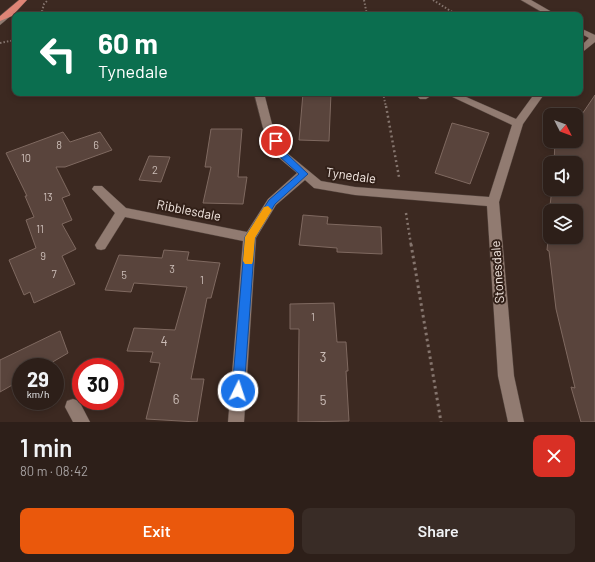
<!DOCTYPE html>
<meta charset="utf-8">
<style>
:root{--surface:#2d1f19;--page:#392c26;--text:#f1f3f6;--muted:#a7a2a2;--line:#483d38;--accent:#ea580c}
body{margin:0;font-family:Barlow,sans-serif;background:var(--page);color:var(--text);height:100vh;display:flex;flex-direction:column;font-size:15px;white-space:nowrap}
*{box-sizing:border-box;margin:0}
p{font-size:13px;color:var(--muted)}
.icon{flex:none;width:22px;height:22px;fill:none;stroke:currentColor;stroke-width:2;stroke-linecap:round;stroke-linejoin:round}
.map{position:relative;height:422px;overflow:hidden}
.details{display:flex;flex-direction:column;background:var(--surface);flex:1}
.details>*{flex:none}
.guide{position:absolute;left:12px;top:12px;width:571px;height:84px;border-radius:8px;box-shadow:0 2px 6px #0003,0 0 0 1px var(--line);background:#0b6e4f;color:#fff;overflow:hidden}
.needle{width:26px;rotate:132deg}
.tools{position:absolute;left:543px;top:108px;display:grid;gap:8px}
.tools a{display:grid;place-items:center;width:40px;height:40px;border-radius:8px;background:var(--surface);box-shadow:0 2px 6px #0003,0 0 0 1px var(--line);font-size:20px}
.speed{position:absolute;left:12px;top:358px;display:flex;gap:8px;font-size:20px;font-weight:700;text-align:center}
.speed>*{display:grid;place-content:center;width:52px;height:52px;border-radius:50%;background:var(--surface);box-shadow:0 2px 6px #0003,0 0 0 1px var(--line);line-height:1}
.speed small{font-size:10px;font-weight:400}
.speed .limit{border:6px solid #d22;background:#fff;color:#111}
.pin{position:absolute;display:grid;place-items:center;width:34px;height:34px;color:#fff;margin:-17px;border:2px solid #fff;border-radius:50%;box-shadow:0 1px 4px #0007}
.me{position:absolute;width:44px;margin:-22px;rotate:4deg;stroke-linejoin:round;filter:drop-shadow(0 0 3px #0008)}
.turn{display:flex;align-items:center;gap:14px;height:84px;padding:0 20px;font-size:18px}
.turn .icon{width:52px;height:52px;stroke-width:2.5}
.turn b{display:block;font-size:28px;line-height:34px}
.round{display:grid;place-items:center;flex:none;width:42px;height:42px;border-radius:8px;background:var(--page)}
.headline{display:flex;align-items:center;justify-content:space-between;height:68px;padding:0 20px}
h1{font-size:24px;font-weight:600;line-height:30px}
.cta{display:flex;gap:8px;margin-top:auto;padding:8px 20px}
.cta a{flex:1;height:46px;border-radius:8px;background:var(--accent);color:#fff;font-size:16px;font-weight:600;line-height:46px;text-align:center}
.cta a+a{background:var(--page);color:var(--text)}
.map>svg:first-child{display:block}
.building{fill:#59443c;stroke:#7f6960;fill-rule:evenodd}
.lines{fill:none;stroke-linecap:round;stroke-linejoin:round}
.street-casing{stroke:#54453e;stroke-width:1}
.secondary-casing{stroke:#54453e;stroke-width:1}
.highway-casing{stroke:#54453e;stroke-width:1}
.path-far2{stroke:#85756e;stroke-width:2;stroke-dasharray:1.5 2;stroke-linecap:butt}
.path-far1{stroke:#85756e;stroke-width:2.5;stroke-dasharray:2 3;stroke-linecap:butt}
.path{stroke:#85756e;stroke-width:3;stroke-dasharray:2.5 3.5;stroke-linecap:butt}
.street{fill:#917b71;fill-rule:evenodd}
.secondary{fill:#917b71;fill-rule:evenodd}
.highway{fill:#de8576;fill-rule:evenodd}
.route{fill:#1a73e8;stroke:#114b97}
.slow{fill:#f59e0b}
.labels{text-anchor:middle;dominant-baseline:central;stroke-width:4;stroke-linejoin:round;paint-order:stroke}
.number-label{font-size:11px;fill:#ccbeb8}
.street-label{font-size:13px;fill:#f3e7e1;stroke:#322018}
.near-number-label{font-size:13px;fill:#ccbeb8}
</style>
<div class="map">
<svg width="595" height="422" viewBox="0 0 595 422">
<rect width="100%" height="100%" fill="#3c2921"/>
<path class="building" d="M303 93H331L329 141 299 140Z
M595 95V422H581L571 387 575 388 556 309 549 251 547 250 549 230H547L552 189H576V163H554L555 141H576V123ZM550 211H576V237H550Z
M452 123 489 133 470 184 435 173Z
M211 129H242L238 177H247L243 204 203 203 211 167H205Z
M63 132 70 142 100 132 112 150 65 167H56L70 195 62 198 72 220 62 224 76 249 62 256 75 284 34 303 30 292 24 295 9 260 36 248 26 220 34 217 25 196H27L6 153Z
M149 156 170 157 161 182 139 180Z
M303 215 328 217 327 224 381 227 382 254 337 252V248L299 245Z
M164 250 189 252 187 260 220 263 211 298H207L191 379H204L197 422 146 419 160 363 150 362 153 352 127 351 134 328 175 330 187 287 134 283 131 292 105 290 119 255 162 258Z
M334 303 337 342H346L348 371H346L349 421 298 422 299 329H290V304Z
M60 331 68 353 44 367H21V380L0 392V360Z"/>
<g class="lines">
<g class="street-casing">
<path id="street" d="M521 0H531L557 15H547Z
M580 28 595 35V42L580 54V47L589 38 580 33Z
M254 93H264L273 128 287 153 321 181 355 187 489 197 512 125 444 93H457L516 119 535 93H545L523 124 499 202 514 376 524 422H508L498 376 487 206 355 195 314 188 305 180 276 205 256 238 244 422H228L243 241 125 217 105 249 101 250 97 249 95 245 115 213 92 189 94 186H102L126 208 247 232 268 199 297 173 279 158 263 128Z
M423 93H435L426 99H420L418 97Z
M73 399 79 401 90 422H73L65 407 67 401Z"/>
</g>
<g class="secondary-casing">
<path id="secondary" d="M6 12 13 14 0 25V18Z"/>
</g>
<g class="highway-casing">
<path id="highway" d="M19 0H27L12 16 0 21V16Z"/>
</g>
<path class="path-far2" d="M364 0 367 15
M433 0 457 15
M41 15 44 4 48 0
M0 43 15 40
M383 93 386 107"/>
<path class="path-far1" d="M386 106 399 177
M406 213 411 245"/>
<path class="path" d="M411 244 441 422"/>
<use href="#street" class="street"/>
<use href="#secondary" class="secondary"/>
<use href="#highway" class="highway"/>
</g>
<path class="route" d="M276 139 278 140 286 153 308 174 275 204 255 238 244 391 242 395 238 397 234 395 232 391 245 237 269 200 299 174 280 157 271 141Z"/>
<path class="slow" d="M268 206 272 210 255 238 253 261 252 264H245L243 261 245 237 264 207Z"/>
<g class="labels">
<g class="number-label">
<text x="59" y="144">8</text>
<text x="96" y="144">6</text>
<text x="26" y="157">10</text>
<text x="155" y="169">2</text>
<text x="48" y="196">13</text>
<text x="40" y="228">11</text>
<text x="43" y="255">9</text>
<text x="172" y="268">3</text>
<text x="54" y="273">7</text>
<text x="124" y="274">5</text>
<text x="202" y="279">1</text>
<text x="313" y="316">1</text>
</g>
<g class="street-label">
<text transform="translate(351 175) rotate(8)">Tynedale</text>
<text transform="translate(189 210) rotate(11)">Ribblesdale</text>
<text transform="translate(497 272) rotate(-94)">Stonesdale</text>
</g>
<g class="near-number-label">
<text x="164" y="341">4</text>
<text x="323" y="357">3</text>
<text x="176" y="399">6</text>
<text x="323" y="400">5</text>
</g>
</g>
</svg>
<div class="tools">
<a><svg class="needle" viewBox="-14 -14 28 28"><path d="M0-13l5 13h-10z" fill="#e53935"/><path d="M0 13l5-13h-10z" fill="#a7a2a2"/></svg></a>
<a><svg class="icon" aria-label="sound" viewBox="0 0 24 24"><path d="M4 9h4l5-4v14l-5-4H4zM17 9q2 3 0 6"/></svg></a>
<a><svg class="icon" aria-label="layers" viewBox="0 0 24 24"><path d="M12 4l9 5-9 5-9-5zM3 14l9 5 9-5"/></svg></a>
</div>
<div class="speed"><div>29<small>km/h</small></div><div class="limit">30</div></div>
<div class="pin" style="left:276px;top:141px;background:#d93025"><svg class="icon" aria-label="arrive" viewBox="0 0 24 24"><path d="M6 21V4h12l-3 4 3 4H6"/></svg></div>
<svg class="me" style="left:238px;top:391px" viewBox="-20 -20 40 40"><circle r="17" fill="#1a73e8" stroke="#fff" stroke-width="3"/><path d="M0-11L8 9 0 5-8 9z" fill="#fff"/></svg>
<div class="guide">
<div class="turn"><svg class="icon" aria-label="left" viewBox="0 0 24 24"><path d="M17 20v-9H6M10 6l-5 5 5 5"/></svg><div><b>60 m</b>Tynedale</div></div>
</div>
</div>
<section class="details">
<div class="headline"><div><h1>1 min</h1><p>80 m · 08:42</p></div><a class="round" style="background:#d93025;color:#fff"><svg class="icon" aria-label="close" viewBox="0 0 24 24"><path d="M6 6l12 12M18 6L6 18"/></svg></a></div>
<div class="cta"><a>Exit</a><a>Share</a></div>
</section>
